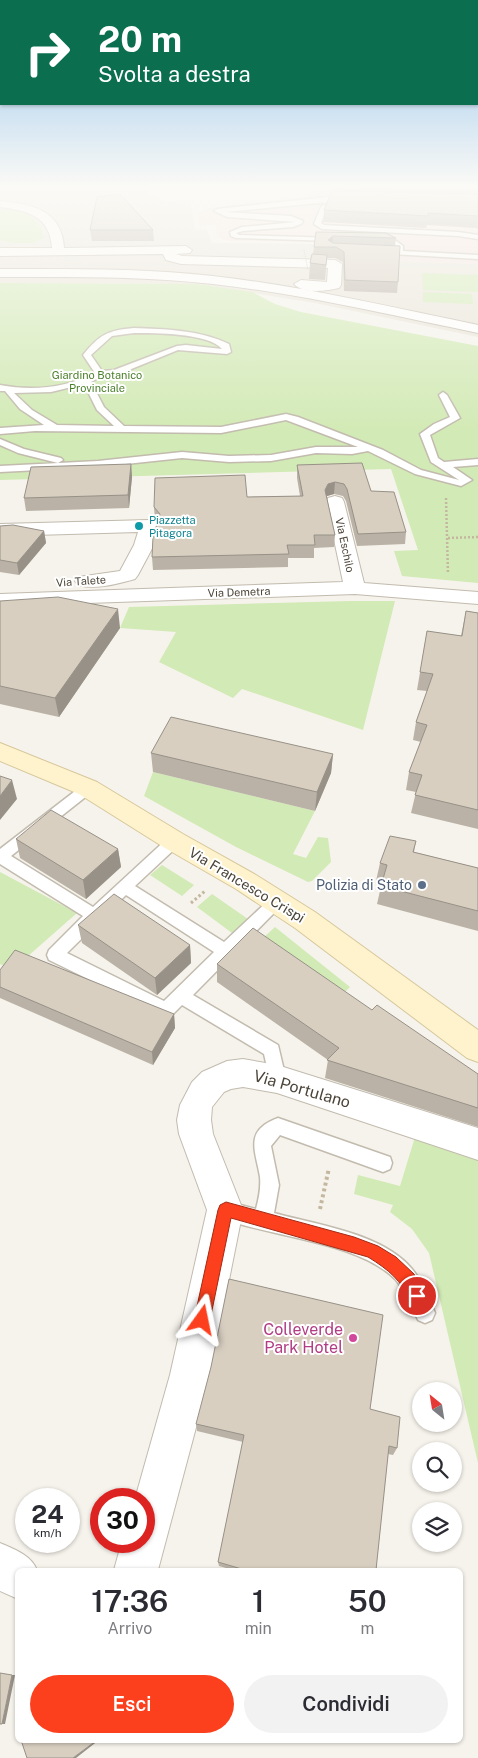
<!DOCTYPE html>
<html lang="it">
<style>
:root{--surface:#fff;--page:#f2f2f3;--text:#2b2b33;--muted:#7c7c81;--accent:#fc3f1d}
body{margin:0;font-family:"Public Sans",sans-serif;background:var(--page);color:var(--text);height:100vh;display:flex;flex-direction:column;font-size:19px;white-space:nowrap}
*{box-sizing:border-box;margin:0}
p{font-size:16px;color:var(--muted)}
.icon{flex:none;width:28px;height:28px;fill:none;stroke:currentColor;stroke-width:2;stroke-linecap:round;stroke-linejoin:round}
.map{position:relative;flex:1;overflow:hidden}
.details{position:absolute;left:15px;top:1568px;width:448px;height:175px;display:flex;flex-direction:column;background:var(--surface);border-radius:8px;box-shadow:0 1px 4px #0004}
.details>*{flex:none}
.guide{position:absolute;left:0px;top:0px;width:479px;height:105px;box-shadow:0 1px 4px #0004;background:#0b6e4f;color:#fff;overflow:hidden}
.needle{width:32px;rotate:330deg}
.controls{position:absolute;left:412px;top:1382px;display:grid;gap:10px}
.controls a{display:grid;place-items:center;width:50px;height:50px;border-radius:50%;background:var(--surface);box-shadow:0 1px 4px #0004;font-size:25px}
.speed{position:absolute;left:15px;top:1488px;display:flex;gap:10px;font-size:25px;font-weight:700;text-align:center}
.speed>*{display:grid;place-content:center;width:65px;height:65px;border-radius:50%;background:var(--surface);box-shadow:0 1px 4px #0004;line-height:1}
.speed small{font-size:12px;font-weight:400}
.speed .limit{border:8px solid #d22;background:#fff;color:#111}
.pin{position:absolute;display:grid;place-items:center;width:42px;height:42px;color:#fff;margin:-21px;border:2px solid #fff;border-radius:50%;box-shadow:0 1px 5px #0007}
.me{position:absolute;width:55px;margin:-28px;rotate:12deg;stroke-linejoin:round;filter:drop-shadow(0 0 4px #0008)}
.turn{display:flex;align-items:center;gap:18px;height:105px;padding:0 15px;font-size:22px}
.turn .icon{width:65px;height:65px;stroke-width:2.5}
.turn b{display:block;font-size:35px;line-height:42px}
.eta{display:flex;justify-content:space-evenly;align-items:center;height:85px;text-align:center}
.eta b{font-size:30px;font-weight:600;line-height:35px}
.action{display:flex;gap:10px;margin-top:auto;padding:10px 15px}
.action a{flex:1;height:58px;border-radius:30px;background:var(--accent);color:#fff;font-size:20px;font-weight:600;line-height:58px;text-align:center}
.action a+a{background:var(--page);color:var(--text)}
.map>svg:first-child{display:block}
.residential{fill:#eae5da}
.medical{fill:#f6e3e0}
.green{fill:#d2eab5}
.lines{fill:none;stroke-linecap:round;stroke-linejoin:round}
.lane-casing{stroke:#c2bbae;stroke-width:3}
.street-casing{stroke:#c2bbae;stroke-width:2}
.secondary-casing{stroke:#d6c79b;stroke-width:2}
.path-far2{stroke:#c4b79f;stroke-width:2.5;stroke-dasharray:2 2;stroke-linecap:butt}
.path-far1{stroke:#c4b79f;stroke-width:3;stroke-dasharray:2.5 2.5;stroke-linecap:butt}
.path{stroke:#c4b79f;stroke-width:4;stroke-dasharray:3 3;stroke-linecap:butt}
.lane{fill:#fff;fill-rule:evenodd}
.street{fill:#fff;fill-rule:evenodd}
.secondary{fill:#fff3cd;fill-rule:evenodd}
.path-bridge{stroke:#c4b79f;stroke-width:1;stroke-dasharray:1 1;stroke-linecap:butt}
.wall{fill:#bab2a6}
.shaded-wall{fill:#979187}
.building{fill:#d8cfc1;stroke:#979187}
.route{fill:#fc3f1d;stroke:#a42913}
.culture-dot{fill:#0f9aa8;stroke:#fff;stroke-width:2}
.service-dot{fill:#5c6f8a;stroke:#fff;stroke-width:2}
.hotel-dot{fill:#d1479c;stroke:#fff;stroke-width:2}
.labels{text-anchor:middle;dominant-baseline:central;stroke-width:4;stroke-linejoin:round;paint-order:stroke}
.far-park-label{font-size:11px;fill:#4a7f2a;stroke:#fff}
.far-culture-label{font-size:11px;fill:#0d838f;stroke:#fff;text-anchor:start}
.far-street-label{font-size:11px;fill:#4b4439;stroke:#fff}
.street-label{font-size:14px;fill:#4b4439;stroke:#fff}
.service-label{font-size:14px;fill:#4e5e75;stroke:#fff;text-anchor:end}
.near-street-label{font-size:16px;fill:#4b4439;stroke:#fff}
.near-hotel-label{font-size:16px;fill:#b23c85;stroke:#fff;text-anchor:end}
</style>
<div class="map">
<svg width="478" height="1758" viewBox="0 0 478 1758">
<rect width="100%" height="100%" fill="#f6f3ec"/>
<path class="residential" d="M0 188H143L164 202 190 199 195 229 207 230 212 243 330 244 332 258 478 264V337L315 303 197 284 0 283Z"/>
<path class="medical" d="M312 188H478V264L332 258 330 242 229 241 221 239 217 236 216 224 199 226 198 214 206 209 239 203 307 197Z"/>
<path class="green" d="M0 209C23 211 39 214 44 238L32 243H12L0 240Z
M422 273 478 275V292L423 290Z
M0 283 197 284 252 292 275 304 301 312 478 346V583L402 576 394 551 418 550 391 469 0 480Z
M423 292 472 294 473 304 423 302Z
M350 601H395L363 730 242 689 233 698 159 662 176 632 120 628 129 607Z
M153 772 315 811 293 854 306 858 318 837 328 838 331 862 312 881 308 882 236 847 144 796Z
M162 865 194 885 182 896 150 875Z
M0 872 77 913 19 964 14 971 0 964Z
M212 894 248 919 232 933 197 907Z
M275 927 350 987 333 1004 252 948Z
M415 1137 478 1156V1463L429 1253 412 1229 390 1212 393 1205 354 1194 358 1175 400 1186Z"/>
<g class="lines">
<g class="lane-casing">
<path id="lane" d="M337 196 352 198 349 200 225 212 291 216 303 221 301 224 293 227 243 231 236 233 239 235 336 238V240L334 241 236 238 231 236 230 232 242 227 296 222 227 217 214 211 217 209Z
M324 205 327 207 321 223 324 225 458 232 478 235V239L458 236 322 229 314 224 321 207Z
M377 237 395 240 403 246V251L478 255V259L391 254 388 252 389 251 397 250V247L390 243 375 240V238Z
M134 328C165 329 200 330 229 344L231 352 227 354 178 350 119 374 102 376 91 382 104 407 124 426 221 427 286 414 298 417 383 450 421 470 459 480 431 462 420 434 434 424 450 417 439 395 443 392 447 395 460 418 430 435 438 458 444 462 478 459V465L453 467 472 480 461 486 415 474 368 451 352 454 316 453 271 461 229 462 182 458 98 467 0 472V466L98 461 182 452 229 456 271 455 316 447H358L286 420 221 433 35 431 0 434V428L44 425 20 409 5 391H0V385C32 391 66 388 95 373L83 355C99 335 108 330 134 328ZM134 333C154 333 209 333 222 349L186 345 177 346 114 370 102 371 91 355 112 336ZM84 384 97 410 114 426 57 425 32 410 14 393 51 392Z
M0 439 24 449 61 458 63 460 58 463 18 453 0 445Z
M88 783 93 785 95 788 93 791 11 856 93 907 169 837 174 836 179 837 181 841 179 845 135 886 224 942 271 898 276 896 281 898 284 902 281 906 193 995 278 1045 286 1079 283 1085 277 1087 271 1085 264 1054 182 1005 172 1015 166 1017 49 960 47 955 49 950 83 916 0 864V849L83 785ZM126 895 214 952 164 1001 67 953Z
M278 1118 390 1157 392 1163 390 1169 383 1172 280 1135 271 1146 279 1185 274 1213C317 1225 382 1233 412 1269 423 1282 429 1298 435 1313L432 1320 425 1323 418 1320C412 1306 406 1292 396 1280 359 1241 268 1237 218 1217L215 1210 218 1203 225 1201 256 1209C259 1198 261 1188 260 1177 256 1151 243 1131 278 1118Z"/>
</g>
<g class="street-casing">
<path id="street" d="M0 201C32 204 62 210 64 248L186 246 192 250 190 253 176 254 182 256 335 260 342 264 341 285 339 288C327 291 303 294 294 284L301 280 327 282 328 268 181 264 166 260 163 254 0 256V248H52C50 216 28 211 0 207Z
M0 269C71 269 142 268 213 276 302 286 390 307 478 325V333C390 315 302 294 213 284 142 276 71 277 0 277Z
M335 496 342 498 344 502 364 583 478 592V604L355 594 0 606V594L343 582 326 502 328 498Z
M149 520 156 522 159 526 154 545 138 575 135 579C117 584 96 590 78 585L75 581 78 577 120 571 134 545 138 532 0 536V524Z
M243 1059 277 1065 478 1128V1160L277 1093 243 1087 231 1089 224 1092 212 1107 211 1120 213 1134 243 1210 210 1375 158 1570H114L122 1541H144V1499H135L170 1375 207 1210 179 1134 177 1120 180 1105 192 1082 202 1072 227 1061Z
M0 1543C14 1549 31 1555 37 1570H18V1599L0 1591Z"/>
</g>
<g class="secondary-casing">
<path id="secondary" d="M0 743 97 782 183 834 256 875 315 912 478 1030V1062L467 1058 295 928 236 889 165 848 79 794 0 761Z"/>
</g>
<path class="path-far2" d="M446 498 448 574
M448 538 478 537"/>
<path class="path-far1" d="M191 903 205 891"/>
<path class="path" d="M320 1209 329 1168"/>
<use href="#lane" class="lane"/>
<use href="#street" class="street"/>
<use href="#secondary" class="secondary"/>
<path class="path-bridge" d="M304 250 308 270"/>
</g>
<path class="wall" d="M334 188H478V229L476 228 427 225 426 228 323 222 324 210 334 191Z
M90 230H153L154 241H92Z
M316 232 396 238 395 246 398 282 397 293 344 291 343 262 335 258H327L325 280 309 279 310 263 313 254 314 247Z
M131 464 132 477 129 508 26 511 24 498Z
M297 465 371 491 406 532 405 544 357 546 346 501 343 496 334 494 327 496V498L335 535 334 547 314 548V558H288V567L153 570 152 557 157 523 155 520 154 507 247 497 300 496 297 478Z
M0 526 44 531 46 543 19 575 0 572Z
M0 601 120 628 59 717 0 704Z
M466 611 478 613V829L411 813 416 792 406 790 409 772 421 742 413 740 416 722 427 691 417 690 427 631 461 636Z
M151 753 333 754 331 773 315 811 153 772Z
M16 839 118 849 121 867 86 899 20 858Z
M416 841 414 852 478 868V931L377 904 382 882 376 881 380 863Z
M78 925 190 945 191 963 157 995 82 943Z
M217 964 372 1010 478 1074V1127L325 1078 328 1060 217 982Z
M0 970 174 1014 175 1028 153 1065 0 998Z
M370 1409 397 1448 393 1455 388 1454 376 1570H233L219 1566 218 1562 243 1442 197 1431 196 1424Z"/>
<path class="shaded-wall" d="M333 236 332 246 328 240Z
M131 464 132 477 129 508 128 495Z
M335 482 334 494 327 496 324 502 325 490 328 484Z
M44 531 46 543 19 575 17 563Z
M118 609 120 628 59 717 55 698Z
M333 754 331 773 315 811 317 792Z
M12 780 17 799 0 820V796Z
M118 849 121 867 86 899 83 880Z
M190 945 191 963 157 995 155 978Z
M174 1014 175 1028 153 1065 152 1052Z
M12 1675H15L5 1724H2Z
M97 1740H99L76 1758H73Z"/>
<path class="building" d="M332 191 478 194V216L428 213V216L324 210Z
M120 194 153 230H90L97 197Z
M316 232 386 233 396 238 333 236 328 240 333 243 400 246 398 282 345 280 344 252 336 247H314Z
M312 254 327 255 326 265 310 263Z
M362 463 371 491 394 492 406 532 358 534 347 489 344 484 335 482 328 484 325 490 335 535H314L315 545H287L289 554 152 557 153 537 160 514 154 507 155 478 245 475 247 497 303 496 297 465Z
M131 464 128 495 24 498 31 467Z
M13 525 44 531 17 563 0 560V526Z
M58 597 118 609 55 698 0 686V601Z
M466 611 478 613V810L415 795 422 775 409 772 427 725 416 722 433 674 420 672 427 631 462 636Z
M171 717 333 754 317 792 151 753Z
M0 776 12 780 0 796Z
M51 810 118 849 83 880 16 839Z
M390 836 416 841 413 852 478 868V911L381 886 387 865 380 863Z
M114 894 190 945 155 978 78 925Z
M253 928 372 1010 377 1005 478 1074V1108L327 1060 339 1048 217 964Z
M15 950 174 1014 152 1052 0 987V970Z
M229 1279 383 1315 370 1409 400 1417 397 1448 389 1446 376 1570H245L218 1562 244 1435 196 1424 211 1367Z
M0 1673 12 1675 2 1724H0Z
M21 1740H97L73 1758H27Z"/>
<linearGradient id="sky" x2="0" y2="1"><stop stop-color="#8fc1ec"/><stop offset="0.43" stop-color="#fbfaf6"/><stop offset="1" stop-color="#fbfaf6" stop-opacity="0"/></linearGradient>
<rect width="478" height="434" fill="url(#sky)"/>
<path class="route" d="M226 1202 354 1237 378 1246 396 1257 414 1274 425 1296 422 1302 417 1304 411 1302C401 1280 389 1270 368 1257L231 1218 210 1320 208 1325 202 1328 196 1325 194 1320 218 1210 220 1205Z"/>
<circle class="culture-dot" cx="139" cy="526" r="5"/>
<circle class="service-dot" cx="422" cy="885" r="5"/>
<circle class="hotel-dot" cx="353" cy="1338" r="5"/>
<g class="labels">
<g class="far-park-label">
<text x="97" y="375">Giardino Botanico<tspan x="97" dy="13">Provinciale</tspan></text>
</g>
<g class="far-culture-label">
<text x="149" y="520">Piazzetta<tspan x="149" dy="13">Pitagora</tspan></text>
</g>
<g class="far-street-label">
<text transform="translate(345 545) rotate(78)">Via Eschilo</text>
<text transform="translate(81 581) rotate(-4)">Via Talete</text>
<text transform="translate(239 592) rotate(-2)">Via Demetra</text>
</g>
<g class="street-label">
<text transform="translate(247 885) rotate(31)">Via Francesco Crispi</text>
</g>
<g class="service-label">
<text x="412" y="885">Polizia di Stato</text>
</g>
<g class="near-street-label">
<text transform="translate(302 1089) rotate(16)">Via Portulano</text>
</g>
<g class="near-hotel-label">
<text x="343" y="1329">Colleverde<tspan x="343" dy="18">Park Hotel</tspan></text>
</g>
</g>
</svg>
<div class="controls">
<a><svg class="needle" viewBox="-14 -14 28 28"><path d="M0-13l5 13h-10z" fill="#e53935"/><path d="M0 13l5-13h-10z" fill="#7c7c81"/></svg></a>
<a><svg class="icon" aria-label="search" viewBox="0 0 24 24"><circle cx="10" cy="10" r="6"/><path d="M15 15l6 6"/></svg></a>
<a><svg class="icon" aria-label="layers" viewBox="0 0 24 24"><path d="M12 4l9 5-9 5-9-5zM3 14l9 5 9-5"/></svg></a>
</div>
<div class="speed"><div>24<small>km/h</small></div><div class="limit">30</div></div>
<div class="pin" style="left:417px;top:1296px;background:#d93025"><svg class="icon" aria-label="arrive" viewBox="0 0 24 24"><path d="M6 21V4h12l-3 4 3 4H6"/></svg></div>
<svg class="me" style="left:202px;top:1320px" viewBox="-20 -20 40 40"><path d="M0-17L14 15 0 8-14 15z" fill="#fc3f1d" stroke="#fff" stroke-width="4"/></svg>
<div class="guide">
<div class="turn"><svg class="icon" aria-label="right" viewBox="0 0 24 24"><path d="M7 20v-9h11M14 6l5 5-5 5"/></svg><div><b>20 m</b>Svolta a destra</div></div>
</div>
<section class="details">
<div class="eta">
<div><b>17:36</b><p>Arrivo</p></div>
<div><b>1</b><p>min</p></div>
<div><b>50</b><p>m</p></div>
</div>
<div class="action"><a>Esci</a><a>Condividi</a></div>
</section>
</div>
